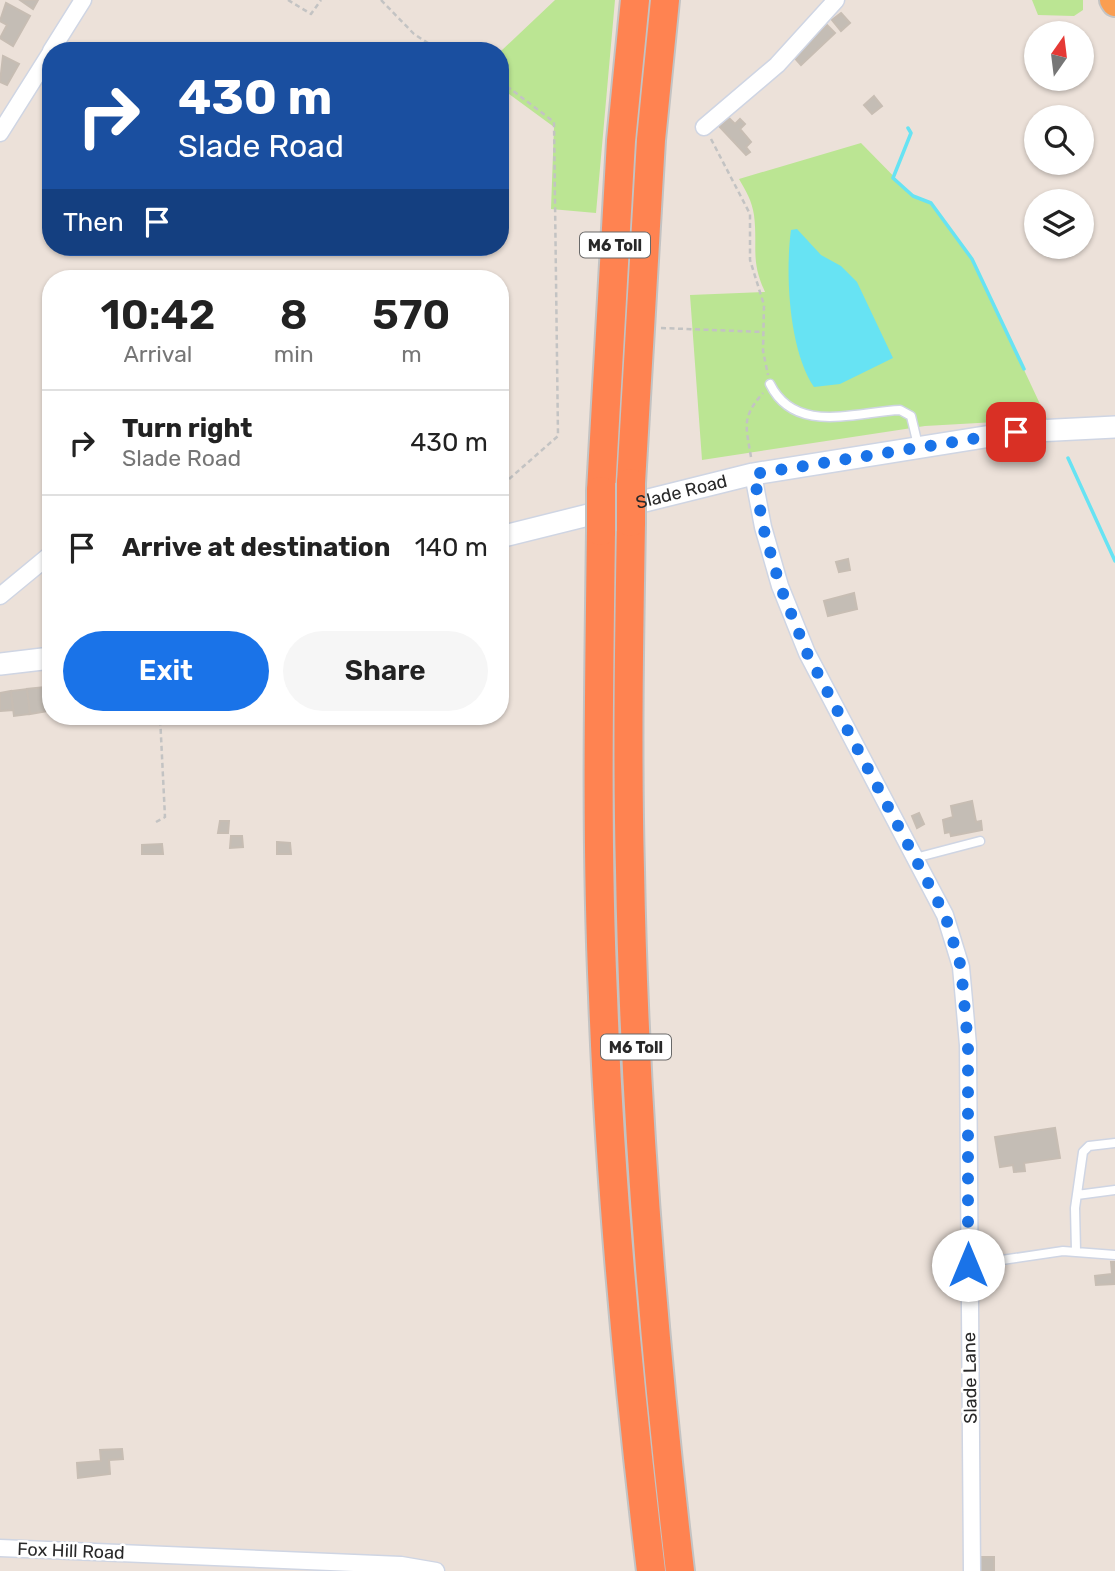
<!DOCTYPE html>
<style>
:root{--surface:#fff;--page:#f6f6f6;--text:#222;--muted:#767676;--line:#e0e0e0;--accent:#1a73e8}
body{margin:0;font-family:Rubik,sans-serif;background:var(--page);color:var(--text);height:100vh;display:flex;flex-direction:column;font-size:26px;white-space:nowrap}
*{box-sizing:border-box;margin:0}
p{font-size:23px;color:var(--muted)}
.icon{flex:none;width:38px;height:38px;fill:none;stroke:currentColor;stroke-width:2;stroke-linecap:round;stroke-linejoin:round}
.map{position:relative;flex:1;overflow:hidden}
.side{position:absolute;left:42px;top:270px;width:467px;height:455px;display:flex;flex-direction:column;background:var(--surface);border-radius:28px;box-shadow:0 2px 5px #0004}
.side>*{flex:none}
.banner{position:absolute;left:42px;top:42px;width:467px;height:214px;border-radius:28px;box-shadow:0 2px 5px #0004;background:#1a4fa0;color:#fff;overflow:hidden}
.needle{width:46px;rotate:14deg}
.buttons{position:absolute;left:1024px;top:21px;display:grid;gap:14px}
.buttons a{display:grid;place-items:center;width:70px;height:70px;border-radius:50%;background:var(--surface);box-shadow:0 2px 5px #0004;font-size:35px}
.pin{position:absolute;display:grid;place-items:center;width:60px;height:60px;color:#fff;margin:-30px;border-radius:14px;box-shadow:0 4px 10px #0006}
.me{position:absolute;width:77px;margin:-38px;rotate:0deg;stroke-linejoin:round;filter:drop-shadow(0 0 5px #0008)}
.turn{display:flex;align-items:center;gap:24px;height:147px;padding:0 21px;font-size:32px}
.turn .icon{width:91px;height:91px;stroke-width:2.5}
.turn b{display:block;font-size:49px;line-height:60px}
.then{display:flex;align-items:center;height:66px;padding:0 21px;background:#0003;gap:14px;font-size:26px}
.eta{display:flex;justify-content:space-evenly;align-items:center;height:119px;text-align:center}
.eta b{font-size:42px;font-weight:600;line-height:49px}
.action{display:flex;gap:14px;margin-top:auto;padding:14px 21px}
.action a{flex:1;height:80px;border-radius:42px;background:var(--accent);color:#fff;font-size:28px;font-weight:600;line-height:80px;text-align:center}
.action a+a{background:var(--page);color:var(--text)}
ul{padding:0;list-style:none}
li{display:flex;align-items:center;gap:21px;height:105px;padding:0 21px;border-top:2px solid var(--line)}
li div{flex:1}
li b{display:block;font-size:26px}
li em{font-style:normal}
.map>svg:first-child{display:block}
.green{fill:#bbe593}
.water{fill:#67e3f3}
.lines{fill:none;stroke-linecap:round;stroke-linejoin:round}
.stream{stroke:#67e3f3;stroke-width:3.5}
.building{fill:#c4bdb5;stroke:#c7bdb3;stroke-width:2}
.service-casing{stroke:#cfd5e3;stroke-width:11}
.minor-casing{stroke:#cfd5e3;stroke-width:19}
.secondary-casing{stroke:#cfd5e3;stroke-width:24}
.trunk-casing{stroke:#c3c3c3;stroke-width:30}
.motorway-casing{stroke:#c3c3c3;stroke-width:32}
.path{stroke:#c3c3c3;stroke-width:2.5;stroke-dasharray:5 3.5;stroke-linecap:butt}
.service{stroke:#fff;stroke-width:8}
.minor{stroke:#fff;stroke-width:16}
.secondary{stroke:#fff;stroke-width:21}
.trunk{stroke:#fa9e52;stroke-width:26}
.motorway{stroke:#ff8351;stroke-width:28}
.motorway-bridge-casing{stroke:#c3c3c3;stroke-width:32;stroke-linecap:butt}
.motorway-bridge{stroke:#ff8351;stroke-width:28}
.route{stroke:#1a73e8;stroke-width:12;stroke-dasharray:0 21.6}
.labels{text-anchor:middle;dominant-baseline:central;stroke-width:5;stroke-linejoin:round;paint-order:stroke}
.shield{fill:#fff;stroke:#696969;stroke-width:2}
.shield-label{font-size:16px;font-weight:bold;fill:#292929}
.street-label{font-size:18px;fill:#292929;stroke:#fff}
</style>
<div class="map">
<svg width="1115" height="1571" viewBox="0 0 1115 1571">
<rect width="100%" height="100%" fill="#ece1d9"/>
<path class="green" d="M555 0H615L596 213 551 209 554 127 501 88V51Z
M1032 0H1083V10L1074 16 1038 15Z
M861 143 913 196 931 203 972 259 1047 419 925 426 702 460 690 295 765 292C750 260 758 247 754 215 752 201 746 191 739 179Z"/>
<path class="water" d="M797 229 821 255 841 266 857 282 893 358 840 384 814 387C789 350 785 274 791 230Z"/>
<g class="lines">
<path class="stream" d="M908 128 911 133 893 178 913 196 931 203 972 259 1024 369
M1068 458 1115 561"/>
</g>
<path class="building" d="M20 0H38L33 9Z
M6 3 30 16 13 46 0 38 7 25 0 21Z
M841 13 850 23 841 31 832 20Z
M827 25 835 33 801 65 793 56Z
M3 56 19 64 7 85 0 82Z
M874 96 882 106 872 114 864 105Z
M729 118 735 124 740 119 745 124 740 129 751 142 746 147 750 152 746 155 719 126Z
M848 559 850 570 839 572 836 562Z
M854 593 857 609 828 616 824 601Z
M51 686V704L47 705 45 687Z
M45 687 48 711 30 714 27 689Z
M27 689 30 714 14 716 11 691Z
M11 691 13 710 0 711V693Z
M972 801 976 822 981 821 982 830 951 836 950 832 945 833 943 820 953 817 951 806Z
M919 813 924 824 917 828 912 816Z
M220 821H229L228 833H218Z
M231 836H242L243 847 230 848Z
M277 842 290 843 291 854H277Z
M162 844 163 854H142V845Z
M1055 1128 1060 1158 1024 1163 1025 1171 1014 1172 1013 1165 1000 1167 995 1137Z
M1111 1262H1115V1284L1096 1285 1095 1276 1112 1274Z
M122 1449 123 1459 109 1460 110 1474 78 1478 77 1463 101 1461 100 1450Z
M977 1557H994V1571H978Z"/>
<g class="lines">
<g class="service-casing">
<path id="service" d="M770 384C795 435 855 412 900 410L911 416 918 445
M915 858 980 841
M1077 1195 1115 1190
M1076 1251 1075 1208 1083 1152 1089 1146 1115 1143
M968 1265 1063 1251 1115 1255"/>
</g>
<g class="minor-casing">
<path id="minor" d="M51 51 83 0
M704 127 777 65 836 0
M0 133 51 52
M753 474 763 527 780 586 807 653 945 915 961 967 968 1045 972 1571
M0 596 51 554
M0 1548 401 1565 436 1571"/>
</g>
<g class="secondary-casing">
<g id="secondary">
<path id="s1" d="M500 537 753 474 1016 432 1115 427"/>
<path d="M0 664 51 658"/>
</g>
</g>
<g class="trunk-casing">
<path id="trunk" d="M1113 0 1115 3"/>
</g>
<g class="motorway-casing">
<path id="motorway" d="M631 483 651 140 665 0
M601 491 621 141 635 0
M631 522C629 638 627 754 630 870 634 1104 653 1339 680 1571
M601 531C599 686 596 841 603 996 610 1188 628 1380 651 1571"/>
</g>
<path class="path" d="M288 0 311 14 321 0
M381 0 414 34 440 51
M500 81 554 122 558 436 500 487
M711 139 750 214V260L764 305 763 351 768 375
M661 328 763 332
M751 457C746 426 741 418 763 393
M156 822 165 817 160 716"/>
<use href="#service" class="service"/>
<use href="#minor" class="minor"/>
<use href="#secondary" class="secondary"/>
<use href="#trunk" class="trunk"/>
<use href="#motorway" class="motorway"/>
<g class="motorway-bridge-casing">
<path id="motorway-bridge" d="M631 522V483
M601 531V491"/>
</g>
<use href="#motorway-bridge" class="motorway-bridge"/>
</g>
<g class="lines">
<path class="route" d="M968 1265V1045L961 967 945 915 807 653 780 586 763 527 754 474 1016 432"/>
</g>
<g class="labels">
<g class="shield">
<rect x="580" y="232.5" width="70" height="25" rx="5"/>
<rect x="601" y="1034.5" width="70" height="25" rx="5"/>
</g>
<g class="shield-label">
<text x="615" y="245">M6 Toll</text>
<text x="636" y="1047">M6 Toll</text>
</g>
<g class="street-label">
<text stroke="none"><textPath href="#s1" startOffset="187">Slade Road</textPath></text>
<text transform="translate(970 1378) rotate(-91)">Slade Lane</text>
<text transform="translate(71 1551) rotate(2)">Fox Hill Road</text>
</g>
</g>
</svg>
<div class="buttons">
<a><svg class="needle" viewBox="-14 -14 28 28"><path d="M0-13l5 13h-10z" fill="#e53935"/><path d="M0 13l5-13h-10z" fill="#767676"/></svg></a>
<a><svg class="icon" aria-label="search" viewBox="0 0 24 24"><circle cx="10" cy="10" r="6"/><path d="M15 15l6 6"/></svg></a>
<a><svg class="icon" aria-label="layers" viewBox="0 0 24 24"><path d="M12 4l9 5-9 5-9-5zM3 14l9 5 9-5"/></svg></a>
</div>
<div class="pin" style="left:1016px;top:432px;background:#d93025"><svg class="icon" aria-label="arrive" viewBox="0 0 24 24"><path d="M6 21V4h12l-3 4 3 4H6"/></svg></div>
<svg class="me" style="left:968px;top:1265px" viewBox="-20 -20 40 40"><circle r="19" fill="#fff"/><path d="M0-13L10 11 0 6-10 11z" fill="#1a73e8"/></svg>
<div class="banner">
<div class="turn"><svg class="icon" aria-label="right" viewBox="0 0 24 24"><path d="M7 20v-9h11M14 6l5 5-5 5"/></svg><div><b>430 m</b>Slade Road</div></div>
<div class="then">Then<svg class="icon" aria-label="arrive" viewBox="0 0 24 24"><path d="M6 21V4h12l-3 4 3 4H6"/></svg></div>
</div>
<section class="side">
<div class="eta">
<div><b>10:42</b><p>Arrival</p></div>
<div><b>8</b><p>min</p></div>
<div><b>570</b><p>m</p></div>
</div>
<ul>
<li><svg class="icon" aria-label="right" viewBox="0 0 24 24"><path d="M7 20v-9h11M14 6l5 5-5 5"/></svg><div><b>Turn right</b><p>Slade Road</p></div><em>430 m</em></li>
<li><svg class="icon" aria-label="arrive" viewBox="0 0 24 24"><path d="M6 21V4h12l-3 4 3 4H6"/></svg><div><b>Arrive at destination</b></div><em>140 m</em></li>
</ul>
<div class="action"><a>Exit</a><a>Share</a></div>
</section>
</div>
